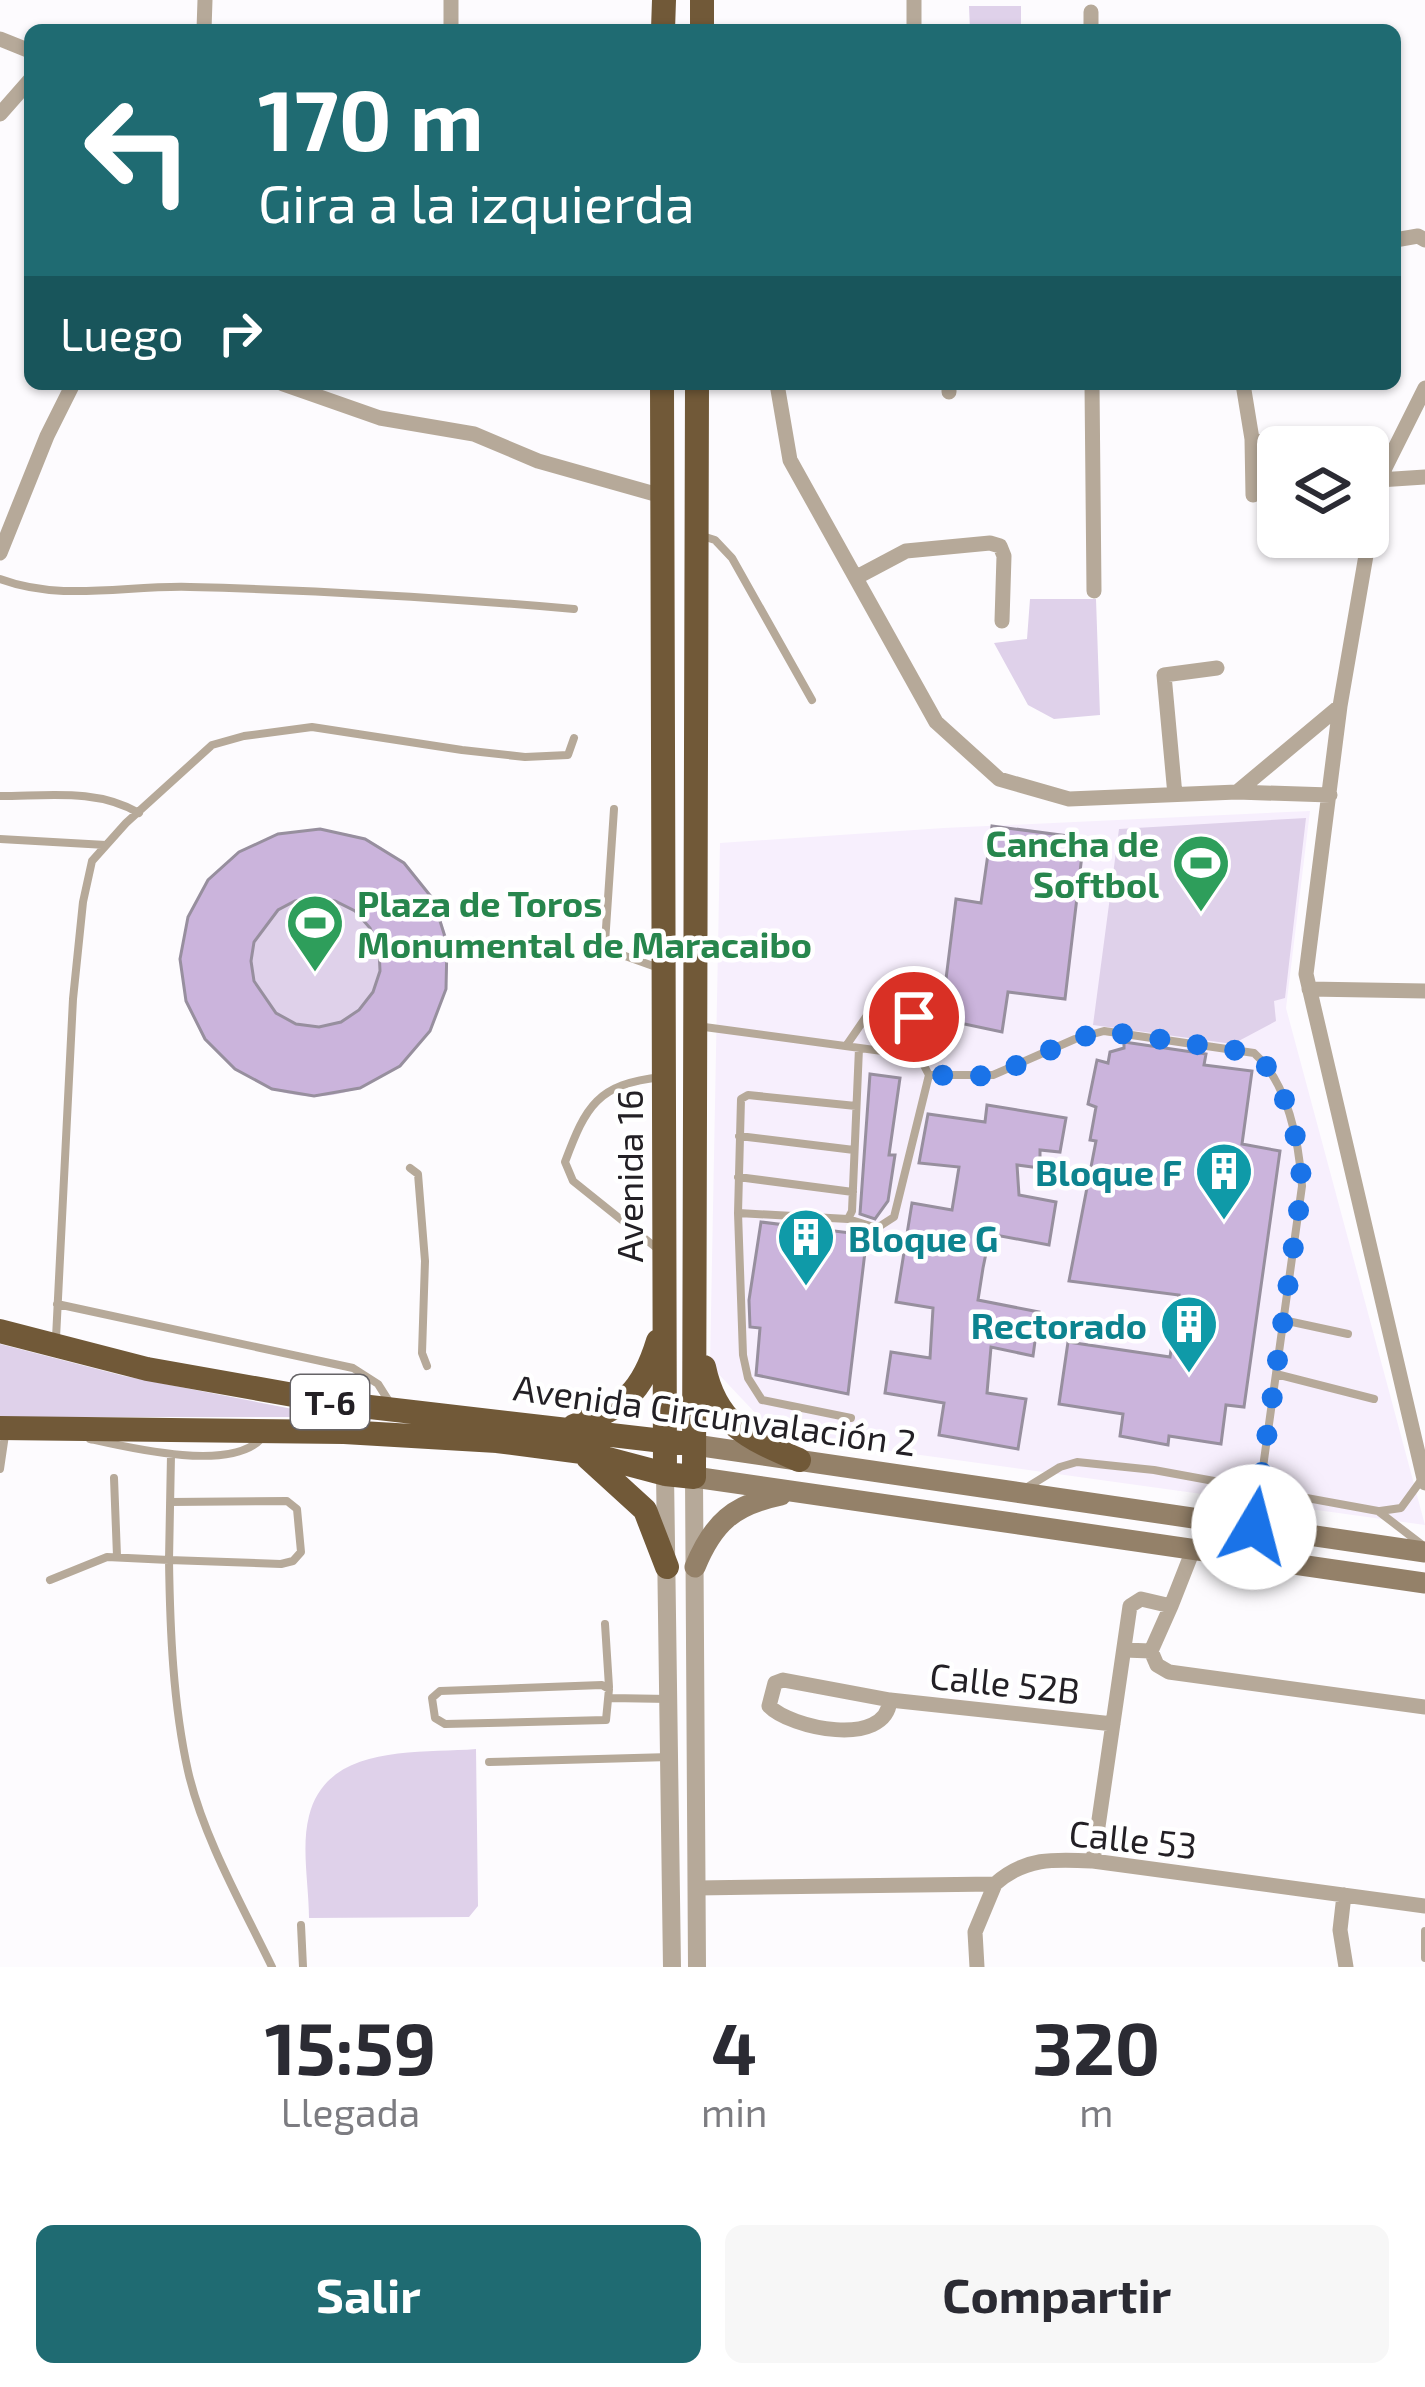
<!DOCTYPE html>
<html lang="es">
<meta charset="utf-8">
<style>
:root{--surface:#fff;--page:#f7f7f7;--text:#2b2b33;--muted:#7c7c81;--accent:#1f6b72}
body{margin:0;font-family:"Exo 2",sans-serif;background:var(--page);color:var(--text);height:100vh;display:flex;flex-direction:column;font-size:45px;white-space:nowrap}
*{box-sizing:border-box;margin:0}
p{font-size:39px;color:var(--muted)}
.icon{flex:none;width:66px;height:66px;fill:none;stroke:currentColor;stroke-width:2;stroke-linecap:round;stroke-linejoin:round}
.map{position:relative;height:1967px;overflow:hidden}
.drawer{display:flex;flex-direction:column;background:var(--surface);flex:1}
.drawer>*{flex:none}
.hud{position:absolute;left:24px;top:24px;width:1377px;height:366px;border-radius:18px;box-shadow:0 3px 9px #0004;background:#1f6b72;color:#fff;overflow:hidden}
.tools{position:absolute;left:1257px;top:426px;display:grid;gap:24px}
.tools a{display:grid;place-items:center;width:132px;height:132px;border-radius:18px;background:var(--surface);box-shadow:0 3px 9px #0004;font-size:60px}
.pin{position:absolute;display:grid;place-items:center;width:102px;height:102px;color:#fff;margin:-51px;border:6px solid #fff;border-radius:50%;box-shadow:0 3px 12px #0007}
.me{position:absolute;width:132px;margin:-66px;rotate:8deg;stroke-linejoin:round;filter:drop-shadow(0 0 9px #0008)}
.turn{display:flex;align-items:center;gap:42px;height:252px;padding:0 36px;font-size:54px}
.turn .icon{width:156px;height:156px;stroke-width:2.5}
.turn b{display:block;font-size:84px;line-height:102px}
.then{display:flex;align-items:center;height:114px;padding:0 36px;background:#0003;gap:24px;font-size:45px}
.eta{display:flex;justify-content:space-evenly;align-items:center;height:204px;text-align:center}
.eta b{font-size:72px;font-weight:700;line-height:84px}
.button{display:flex;gap:24px;margin-top:auto;padding:24px 36px}
.button a{flex:1;height:138px;border-radius:18px;background:var(--accent);color:#fff;font-size:48px;font-weight:700;line-height:138px;text-align:center}
.button a+a{background:var(--page);color:var(--text)}
.map>svg:first-child{display:block}
.built{fill:#f7effd}
.green{fill:#dfd1ea}
.building{fill:#cbb4dc;stroke:#978f9e;stroke-width:3;fill-rule:evenodd}
.lines{fill:none;stroke-linecap:round;stroke-linejoin:round}
.service{stroke:#b6a999;stroke-width:8}
.minor{stroke:#b6a999;stroke-width:15}
.tertiary{stroke:#b6a999;stroke-width:18}
.secondary{stroke:#948169;stroke-width:21}
.trunk{stroke:#715938;stroke-width:24}
.route{stroke:#1a73e8;stroke-width:21;stroke-dasharray:0 37.8}
.labels{text-anchor:middle;dominant-baseline:central;stroke-width:9;stroke-linejoin:round;paint-order:stroke}
.shield{fill:#fff;stroke:#656366;stroke-width:3}
.shield-label{font-size:33px;font-weight:bold;fill:#232025}
.leisure-label{font-size:36px;font-weight:bold;fill:#27864d;stroke:#fff;text-anchor:end}
.culture-label{font-size:36px;font-weight:bold;fill:#0d838f;stroke:#fff;text-anchor:end}
.street-label{font-size:36px;fill:#232025;stroke:#fff}
</style>
<div class="map">
<svg width="1425" height="1967" viewBox="0 0 1425 1967">
<rect width="100%" height="100%" fill="#fdfbfe"/>
<path class="built" d="M1310 811 1286 1008 1425 1525 776 1435 710 1365 720 843 944 828Z"/>
<path class="green" d="M969 6H1021V30H970Z
M1030 599H1096L1100 715 1054 719 1028 705 994 643 1027 639Z
M1306 818 1285 998 1274 1001 1276 1021 1233 1044 1093 1025 1119 829Z
M320 829C334 832 351 833 365 839 388 848 406 866 421 884 501 985 389 1133 270 1088 243 1077 225 1059 205 1039L208 880C247 845 268 835 320 829Z
M0 1344 124 1376 334 1417H0Z
M476 1749 478 1906 469 1917 309 1918C309 1886 301 1847 309 1816 327 1743 417 1754 476 1749Z"/>
<path class="building" d="M992 826 1084 838 1065 999 1008 992 1002 1032 941 1019 956 899 981 903Z
M320 829 365 839 404 863 433 899 447 943 446 989 430 1031 400 1066 360 1088 314 1096 272 1089 235 1069 205 1039 186 1001 180 959 188 917 208 880 239 852 278 834ZM315 898 335 901 355 911 370 928 379 949 380 971 373 992 359 1010 341 1022 319 1027 296 1024 276 1013 254 981 251 961 254 942 278 910 295 901Z
M1124 1042 1206 1054 1204 1065 1252 1071 1242 1144 1280 1151 1244 1407 1226 1405 1221 1444 1169 1436 1168 1445 1120 1436 1123 1414 1059 1404 1068 1342 1170 1357 1179 1295 1069 1281 1096 1141 1090 1140 1096 1107 1088 1104 1097 1060 1108 1063 1110 1052 1124 1048Z
M870 1074 900 1078 889 1155H895L888 1201 875 1219 860 1214Z
M987 1105 1066 1118 1060 1152 1040 1150V1168L1017 1165 1019 1195 1056 1202 1049 1245 990 1234 983 1268 978 1300 1039 1312 1033 1356 991 1347 987 1393 1026 1399 1018 1449 939 1435 944 1403 885 1393 891 1352 930 1358 933 1308 896 1302 912 1203 952 1210 959 1167 919 1163 928 1114 985 1122Z
M761 1222 867 1235 848 1394 756 1375 760 1328 750 1327 749 1300Z"/>
<g class="lines">
<path class="service" d="M699 535 715 540 732 558 812 700
M0 579C62 602 126 585 190 587 319 590 446 598 574 609
M0 796C47 796 97 788 139 813
M614 809 605 943 614 952 656 967
M0 839 106 845
M697 1026 919 1056 929 1075 894 1217 877 1228 848 1219
M846 1046 868 1014 914 1017 919 1056
M929 1075H993L1075 1039 1104 1031 1254 1053C1288 1083 1299 1142 1302 1186L1255 1525
M739 1136 854 1150
M410 1168 418 1174 425 1261 422 1353 427 1366
M738 1177 853 1192
M738 1213 848 1219 852 1211 859 1048
M659 1250 573 1181 565 1162C586 1106 597 1084 662 1077
M57 1304 353 1368 378 1384 390 1403
M1283 1320 1348 1334
M56 1338 73 999 83 902 92 861 126 823 212 745 244 736 312 727 462 750 525 757 568 755 574 738
M1276 1374 1374 1399
M851 1418 762 1400 748 1378 743 1355 738 1213 741 1099 748 1095 856 1106
M90 1439C130 1448 230 1472 261 1439
M0 1469 5 1435
M114 1478 117 1556
M1026 1488 1060 1467 1077 1462 1154 1470 1378 1511 1421 1544
M170 1502 287 1501 297 1509 301 1552 293 1561 281 1564 169 1560 171 1455
M1380 1511 1401 1508 1422 1479
M50 1580 107 1557 169 1560C170 1629 173 1704 188 1771 203 1837 243 1907 272 1967
M605 1624 609 1687
M602 1685 609 1689 606 1720 445 1724 435 1718 432 1698 440 1691Z
M610 1698 669 1699
M489 1762 670 1757
M301 1925 303 1967
M1425 1931V1958"/>
<path class="minor" d="M451 0V30
M1091 12V30
M204 30 205 0
M914 30V0
M0 39 30 51
M0 114 30 80
M1395 240 1418 236 1425 240
M283 384 380 418 474 434 538 461 662 496
M777 384 790 460 936 722 999 779 1069 799 1237 792 1340 706 1379 480 1425 388
M949 384V392
M1092 384 1094 591
M1243 384 1252 439 1253 495
M1252 439 1278 447
M1368 477 1379 480 1425 477
M0 553 47 436 73 384
M857 577 906 551 990 543 1000 546 1004 556 1002 621
M1340 706 1306 974 1425 1483
M1237 792 1330 795
M1175 795 1164 675 1217 668
M1309 989 1425 991
M1124 1650 1151 1651 1171 1606
M1151 1651 1157 1665 1169 1672 1425 1707
M890 1700C886 1749 790 1728 769 1706L775 1683 783 1680 890 1700 1113 1724
M1093 1861 1130 1606 1141 1599 1171 1606 1193 1550
M696 1888 995 1884C1025 1857 1055 1859 1093 1861L1425 1906
M1344 1895 1340 1930 1346 1967
M977 1967 975 1932 995 1884"/>
<path class="tertiary" d="M665 1474 672 1967
M694 1477 697 1967"/>
<path class="secondary" d="M695 1445 1425 1552
M694 1477 1425 1583
M695 1567C713 1523 733 1505 781 1495"/>
<path class="trunk" d="M663 30 664 0
M702 30V0
M662 384 665 1474
M0 1331 147 1369 344 1404 680 1443
M704 1367C716 1425 748 1438 799 1460
M574 1426C623 1407 642 1394 658 1341
M0 1428 344 1432 497 1441 582 1452 665 1474 694 1477 697 384
M588 1458 645 1510 667 1567"/>
</g>
<g class="lines">
<path class="route" d="M914 1017 918 1022 919 1056 929 1075 993 1076 1075 1039 1104 1031 1254 1053C1288 1083 1299 1142 1302 1186L1254 1527"/>
</g>
<defs>
<g id="stadium-pin" transform="scale(3)"><path d="M0 17L-7.5 6A9.5 9.5 0 1 1 7.5 6Z" fill="#2e9e5b" stroke="#fff"/><path d="M0-5a6.5 5 0 1 0 0 10a6.5 5 0 1 0 0-10ZM-3.5-1.8h7v3.6h-7Z" fill="#fff"/></g>
<g id="building-pin" transform="scale(3)"><path d="M0 17L-7.5 6A9.5 9.5 0 1 1 7.5 6Z" fill="#0f9aa8" stroke="#fff"/><path d="M-4-6H4V6H1V3H-1V6H-4ZM-2.5-4.3h1.7v1.8h-1.7ZM.8-4.3h1.7v1.8H.8ZM-2.5-1h1.7V.8h-1.7ZM.8-1h1.7V.8H.8Z" fill="#fff"/></g>
</defs>
<g fill-rule="evenodd">
<use href="#stadium-pin" x="1201" y="863"/>
<use href="#stadium-pin" x="315" y="923"/>
<use href="#building-pin" x="1224" y="1171"/>
<use href="#building-pin" x="806" y="1237"/>
<use href="#building-pin" x="1189" y="1324"/>
</g>
<g class="labels">
<rect class="shield" x="291" y="1375" width="78" height="54" rx="9"/>
<g class="shield-label">
<text x="330" y="1402">T-6</text>
</g>
<g class="leisure-label">
<text x="1159" y="842">Cancha de<tspan x="1159" dy="41">Softbol</tspan></text>
<text x="357" y="902" text-anchor="start">Plaza de Toros<tspan x="357" dy="41">Monumental de Maracaibo</tspan></text>
</g>
<g class="culture-label">
<text x="1182" y="1171">Bloque F</text>
<text x="848" y="1237" text-anchor="start">Bloque G</text>
<text x="1147" y="1324">Rectorado</text>
</g>
<g class="street-label">
<text transform="translate(628 1176) rotate(-90)">Avenida 16</text>
<text transform="translate(715 1414) rotate(8)">Avenida Circunvalación 2</text>
<text transform="translate(1005 1682) rotate(6)">Calle 52B</text>
<text transform="translate(1133 1838) rotate(6)">Calle 53</text>
</g>
</g>
</svg>
<div class="tools">
<a><svg class="icon" aria-label="layers" viewBox="0 0 24 24"><path d="M12 4l9 5-9 5-9-5zM3 14l9 5 9-5"/></svg></a>
</div>
<div class="pin" style="left:914px;top:1017px;background:#d93025"><svg class="icon" aria-label="arrive" viewBox="0 0 24 24"><path d="M6 21V4h12l-3 4 3 4H6"/></svg></div>
<svg class="me" style="left:1254px;top:1527px" viewBox="-20 -20 40 40"><circle r="19" fill="#fff"/><path d="M0-13L10 11 0 6-10 11z" fill="#1a73e8"/></svg>
<div class="hud">
<div class="turn"><svg class="icon" aria-label="left" viewBox="0 0 24 24"><path d="M17 20v-9H6M10 6l-5 5 5 5"/></svg><div><b>170 m</b>Gira a la izquierda</div></div>
<div class="then">Luego<svg class="icon" aria-label="right" viewBox="0 0 24 24"><path d="M7 20v-9h11M14 6l5 5-5 5"/></svg></div>
</div>
</div>
<section class="drawer">
<div class="eta">
<div><b>15:59</b><p>Llegada</p></div>
<div><b>4</b><p>min</p></div>
<div><b>320</b><p>m</p></div>
</div>
<div class="button"><a>Salir</a><a>Compartir</a></div>
</section>
